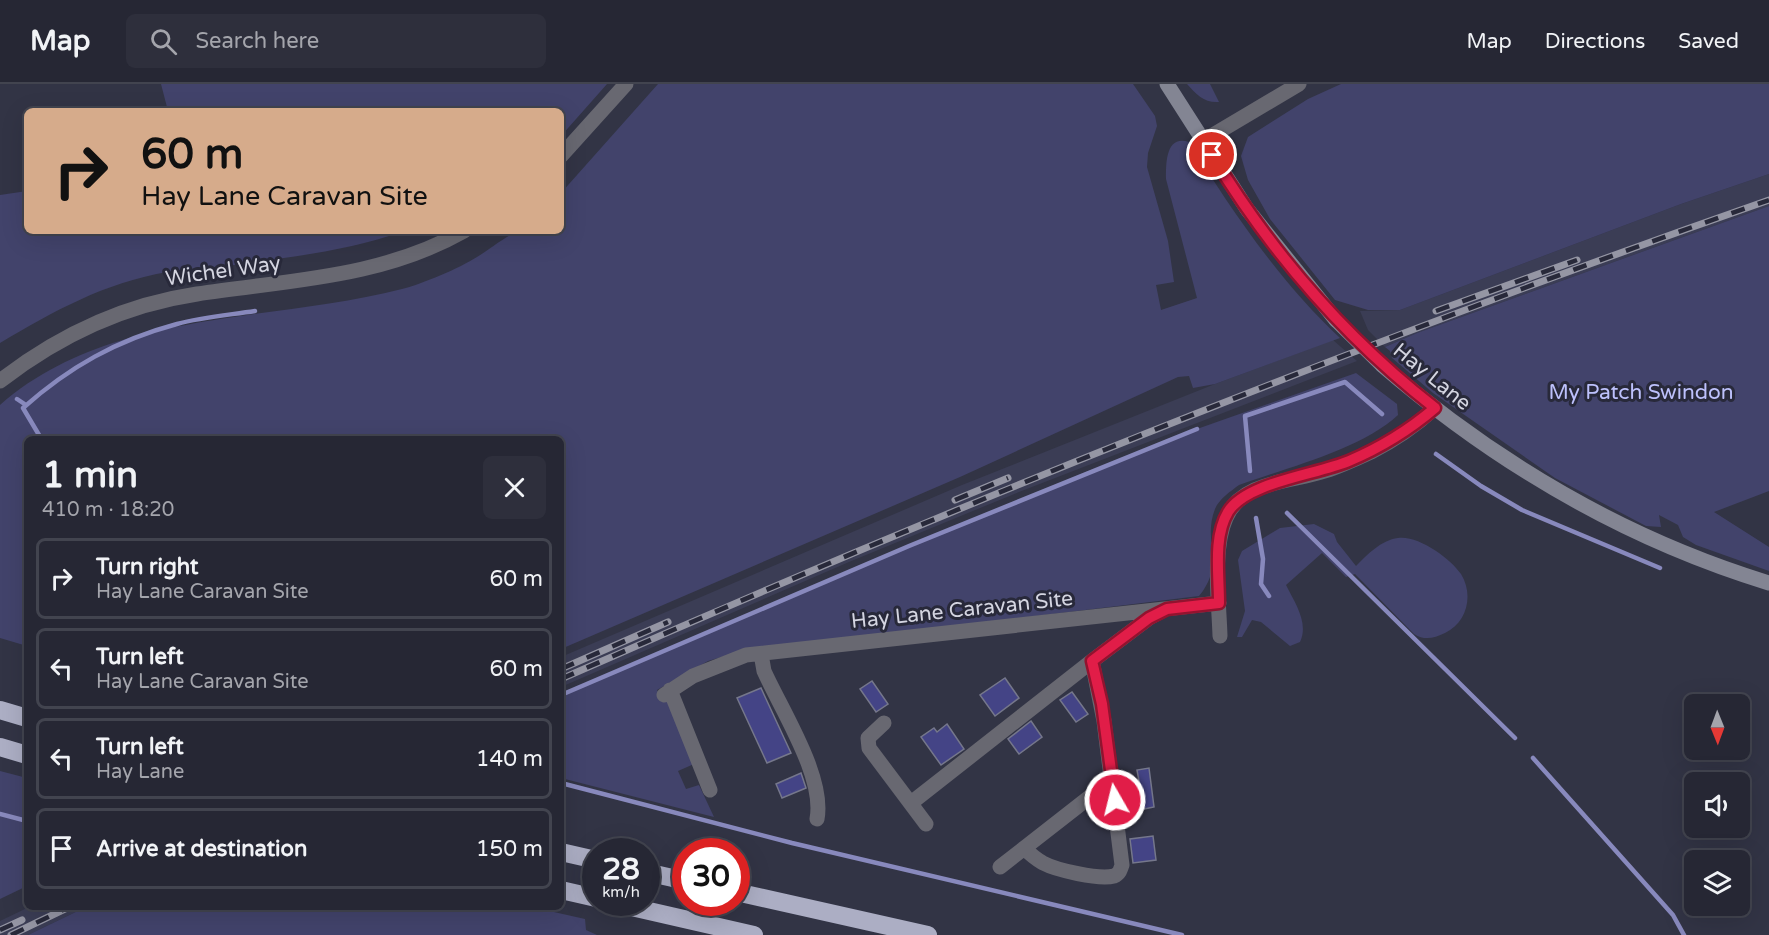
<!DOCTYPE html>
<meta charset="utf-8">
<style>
:root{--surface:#262734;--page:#2e2f3c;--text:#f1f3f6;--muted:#a4a5ac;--line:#42444f}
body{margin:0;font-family:"Varela Round",sans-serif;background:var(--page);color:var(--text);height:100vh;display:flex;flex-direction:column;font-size:22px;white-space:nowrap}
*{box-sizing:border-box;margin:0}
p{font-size:20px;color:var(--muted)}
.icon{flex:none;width:33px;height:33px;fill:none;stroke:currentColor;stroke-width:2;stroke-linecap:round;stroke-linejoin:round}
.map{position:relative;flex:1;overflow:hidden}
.drawer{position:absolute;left:24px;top:352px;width:540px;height:474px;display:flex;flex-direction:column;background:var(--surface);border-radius:9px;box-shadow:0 6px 24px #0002,0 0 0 2px var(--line)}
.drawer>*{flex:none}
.guide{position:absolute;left:24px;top:24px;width:540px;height:126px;border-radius:9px;box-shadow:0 6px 24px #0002,0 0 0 2px var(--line);background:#d6ab8b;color:#111;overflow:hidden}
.needle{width:39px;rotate:179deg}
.controls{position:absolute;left:1684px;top:610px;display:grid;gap:12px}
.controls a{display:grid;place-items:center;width:66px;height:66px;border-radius:9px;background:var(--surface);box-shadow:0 6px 24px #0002,0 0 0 2px var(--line);font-size:30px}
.speed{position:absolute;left:582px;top:754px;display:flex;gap:12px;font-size:30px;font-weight:700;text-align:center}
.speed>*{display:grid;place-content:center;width:78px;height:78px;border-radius:50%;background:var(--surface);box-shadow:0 6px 24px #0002,0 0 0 2px var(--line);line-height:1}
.speed small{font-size:15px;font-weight:400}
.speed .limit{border:9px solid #d22;background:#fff;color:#111}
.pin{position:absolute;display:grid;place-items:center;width:51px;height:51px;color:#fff;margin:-26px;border:3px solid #fff;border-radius:50%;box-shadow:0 2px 6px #0007}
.me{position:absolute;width:66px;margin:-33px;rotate:352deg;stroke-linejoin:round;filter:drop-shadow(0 0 4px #0008)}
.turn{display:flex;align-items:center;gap:21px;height:126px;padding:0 18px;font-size:27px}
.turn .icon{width:78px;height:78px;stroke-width:2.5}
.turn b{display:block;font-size:42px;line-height:51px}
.round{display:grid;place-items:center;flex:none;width:63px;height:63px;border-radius:9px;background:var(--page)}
.summary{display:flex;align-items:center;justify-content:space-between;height:102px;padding:0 18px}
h1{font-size:36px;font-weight:700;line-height:45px}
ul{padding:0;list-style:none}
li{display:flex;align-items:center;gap:18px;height:81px;margin:0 12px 9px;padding:0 6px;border:3px solid var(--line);border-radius:9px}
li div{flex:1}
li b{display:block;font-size:22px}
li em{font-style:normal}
header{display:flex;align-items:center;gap:36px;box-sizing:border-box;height:84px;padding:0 30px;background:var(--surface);border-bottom:2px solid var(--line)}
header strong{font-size:28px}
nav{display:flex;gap:33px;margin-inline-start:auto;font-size:21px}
.search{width:420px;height:54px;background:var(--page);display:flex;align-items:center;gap:15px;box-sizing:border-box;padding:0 21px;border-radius:9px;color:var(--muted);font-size:22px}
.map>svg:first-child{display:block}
.built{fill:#3b3d55}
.green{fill:#42436b}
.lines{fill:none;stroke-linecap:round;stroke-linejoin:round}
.stream{stroke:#8889bd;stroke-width:4.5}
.building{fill:#444486;stroke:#75778b;stroke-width:1.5}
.minor{stroke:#686871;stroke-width:15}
.tertiary{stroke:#686871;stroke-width:15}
.secondary{stroke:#838593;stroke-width:15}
.motorway{stroke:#acaec4;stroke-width:18}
.rail-casing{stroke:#9596a4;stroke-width:7}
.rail{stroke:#28293a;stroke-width:4.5;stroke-dasharray:14;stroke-linecap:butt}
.secondary-bridge{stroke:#838593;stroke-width:15}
.route-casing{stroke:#92132f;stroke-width:15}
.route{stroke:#e11d48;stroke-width:10}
.labels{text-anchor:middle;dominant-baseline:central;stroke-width:6;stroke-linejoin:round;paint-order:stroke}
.street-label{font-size:21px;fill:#d4d5e1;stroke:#28293a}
.park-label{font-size:21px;fill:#bdc1fc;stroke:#28293a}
</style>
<header>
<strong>Map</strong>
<div class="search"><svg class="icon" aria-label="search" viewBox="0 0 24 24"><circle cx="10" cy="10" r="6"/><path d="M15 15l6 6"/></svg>Search here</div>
<nav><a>Map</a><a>Directions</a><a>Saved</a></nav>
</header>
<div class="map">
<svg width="1769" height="851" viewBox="0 0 1769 851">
<rect width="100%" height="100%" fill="#323445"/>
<path class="built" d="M1769 90V122L1417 249 1385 263 1368 246 1360 227 1400 226 1681 120Z
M1333 256 1357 277 1019 408 849 478 561 603V573L962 401 1215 300Z
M27 824H84L28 851H0V837Z"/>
<path class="green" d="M161 0H607L561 52V27H168Z
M658 0H1133L1155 32 1157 42 1148 69 1147 83 1168 157 1174 198 1156 201 1161 226 1197 214 1166 95C1166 78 1166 51 1189 58 1232 127 1280 198 1340 254L1215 300 1193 304 1189 292 1178 293 960 393 561 565V356H27V562L0 554V321C110 225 269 239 402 205 422 200 460 184 477 173 489 166 508 150 520 147 532 144 549 147 561 147V109Z
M1187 0H1210L1219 18C1204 19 1197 11 1187 0Z
M1341 0H1769V90L1681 120 1400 226H1368L1335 216 1270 135 1248 96 1241 72 1248 53 1308 15Z
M27 107V147H404C348 167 285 174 226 182 206 184 186 184 167 188 104 199 54 227 0 259V111Z
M1769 122V407L1714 428 1769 463V487L1696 461 1683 453 1678 441 1659 431 1661 443 1646 442 1555 394 1433 309 1392 274 1390 267 1385 263 1417 249Z
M1356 289 1397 320 1398 331C1362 365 1286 384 1239 401 1231 407 1219 415 1215 425 1202 458 1226 479 1199 512L735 569 708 577 657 606 663 618H670L694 680 678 687 686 705 699 701 714 733 561 694V611L909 462 1197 345Z
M1314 440 1334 450 1337 458 1356 482C1367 471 1381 456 1398 454 1418 451 1450 474 1461 490 1474 511 1467 539 1445 549 1434 554 1425 557 1414 550L1355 490 1346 493 1322 469 1286 501C1295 519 1309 539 1300 558L1290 562 1261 538 1252 536 1242 553H1237L1245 527 1238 476 1242 467 1280 444Z
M0 687 27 694V802L0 815Z
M84 824H536L585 835 586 846 597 851H28Z"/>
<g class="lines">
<path class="stream" d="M17 315 26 321
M42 356 23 324C69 283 117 256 177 240 202 233 229 231 255 227
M1436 370 1481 402 1522 426 1660 484
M1250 387 1245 332 1345 298 1382 330
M1287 429 1515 654
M1256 434 1263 475 1261 500 1269 512
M561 611 909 462 1197 345
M1533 674 1673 831 1684 851
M561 699 792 759 1182 851
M0 730 27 737"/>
</g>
<path class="building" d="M1005 594 1019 614 995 632 980 611Z
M872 597 888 620 876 628 860 605Z
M761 604 791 669 767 679 737 614Z
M1072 608 1088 630 1076 638 1060 616Z
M1031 637 1042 653 1019 670 1008 655Z
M947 640 964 665 941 681 921 653 934 644 937 648Z
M1149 684 1154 723 1144 725 1137 686Z
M801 689 806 704 782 714 776 700Z
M1153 752 1156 776 1133 779 1130 755Z"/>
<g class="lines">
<path class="minor" d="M1203 57 1299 0
M1220 552C1219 518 1212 465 1226 434 1241 397 1292 398 1325 387 1341 382 1356 375 1371 368 1395 356 1415 342 1435 324
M761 570 764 587C782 627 825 693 817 735
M670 606 710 706
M664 611 693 592 746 571 1219 519
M884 639 868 654 869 664 926 740
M911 719 1092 577 1149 534 1162 527
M1024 764C1030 770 1036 775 1043 779 1056 786 1099 796 1114 792 1119 790 1120 787 1122 781L1104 637 1092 577
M1000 783 1105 701 1112 699"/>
<path class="tertiary" d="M561 72 626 0
M0 297C58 252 123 221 197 210 289 196 381 194 464 147"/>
<path class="secondary" d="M1167 0 1247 125 1336 236
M1382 281C1496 379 1625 455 1769 499"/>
<path class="motorway" d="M0 626 27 634
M0 663 27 671
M561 768 596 776
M646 788 686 797
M561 806 596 814
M736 808 928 851
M614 819 754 851"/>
<g class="rail-casing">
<path id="rail" d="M1436 227 1577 176
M955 416 1008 394
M561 585 668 538
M561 595C958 420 1360 259 1769 116
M0 846 22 836
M11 851 67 824"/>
</g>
<use href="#rail" class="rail"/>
<path class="secondary-bridge" d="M1336 236 1382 281"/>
</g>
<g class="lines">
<g class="route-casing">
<path id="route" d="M1115 716 1102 620 1092 577 1149 534 1167 525 1219 519C1219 490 1213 453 1228 428 1246 398 1316 391 1349 377 1382 363 1408 347 1435 324 1345 254 1271 168 1212 71"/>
</g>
<use href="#route" class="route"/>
</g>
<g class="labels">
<g class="street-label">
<text transform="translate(223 187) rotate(-8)">Wichel Way</text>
<text transform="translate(1432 293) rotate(39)">Hay Lane</text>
<text transform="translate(962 526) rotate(-6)">Hay Lane Caravan Site</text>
</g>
<g class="park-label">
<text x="1641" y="308">My Patch Swindon</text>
</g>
</g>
</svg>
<div class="controls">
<a><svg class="needle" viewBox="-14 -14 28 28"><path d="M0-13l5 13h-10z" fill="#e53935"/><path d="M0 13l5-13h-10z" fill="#a4a5ac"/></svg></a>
<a><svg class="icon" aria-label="sound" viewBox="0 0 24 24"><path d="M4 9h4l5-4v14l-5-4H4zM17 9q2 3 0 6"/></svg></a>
<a><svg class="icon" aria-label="layers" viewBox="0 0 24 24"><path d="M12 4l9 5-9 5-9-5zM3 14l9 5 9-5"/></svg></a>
</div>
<div class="speed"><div>28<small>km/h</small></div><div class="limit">30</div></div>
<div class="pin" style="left:1212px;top:71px;background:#d93025"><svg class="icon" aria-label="arrive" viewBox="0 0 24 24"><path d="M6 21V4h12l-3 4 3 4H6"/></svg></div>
<svg class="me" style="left:1115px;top:716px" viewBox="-20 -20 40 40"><circle r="17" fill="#e11d48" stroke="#fff" stroke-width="3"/><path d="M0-11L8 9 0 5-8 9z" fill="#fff"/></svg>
<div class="guide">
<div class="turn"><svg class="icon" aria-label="right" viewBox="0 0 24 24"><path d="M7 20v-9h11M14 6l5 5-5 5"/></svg><div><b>60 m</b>Hay Lane Caravan Site</div></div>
</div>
<section class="drawer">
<div class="summary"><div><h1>1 min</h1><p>410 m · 18:20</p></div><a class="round"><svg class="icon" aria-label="close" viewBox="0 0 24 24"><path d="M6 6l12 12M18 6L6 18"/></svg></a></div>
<ul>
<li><svg class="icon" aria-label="right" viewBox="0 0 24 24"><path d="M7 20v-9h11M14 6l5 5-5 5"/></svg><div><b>Turn right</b><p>Hay Lane Caravan Site</p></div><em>60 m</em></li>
<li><svg class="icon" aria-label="left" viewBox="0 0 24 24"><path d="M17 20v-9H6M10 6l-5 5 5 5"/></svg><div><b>Turn left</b><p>Hay Lane Caravan Site</p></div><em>60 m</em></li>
<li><svg class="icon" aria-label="left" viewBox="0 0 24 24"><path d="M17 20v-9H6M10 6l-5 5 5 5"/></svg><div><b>Turn left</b><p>Hay Lane</p></div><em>140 m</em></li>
<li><svg class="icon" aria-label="arrive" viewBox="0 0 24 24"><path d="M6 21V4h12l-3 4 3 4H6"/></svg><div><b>Arrive at destination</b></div><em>150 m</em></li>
</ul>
</section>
</div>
